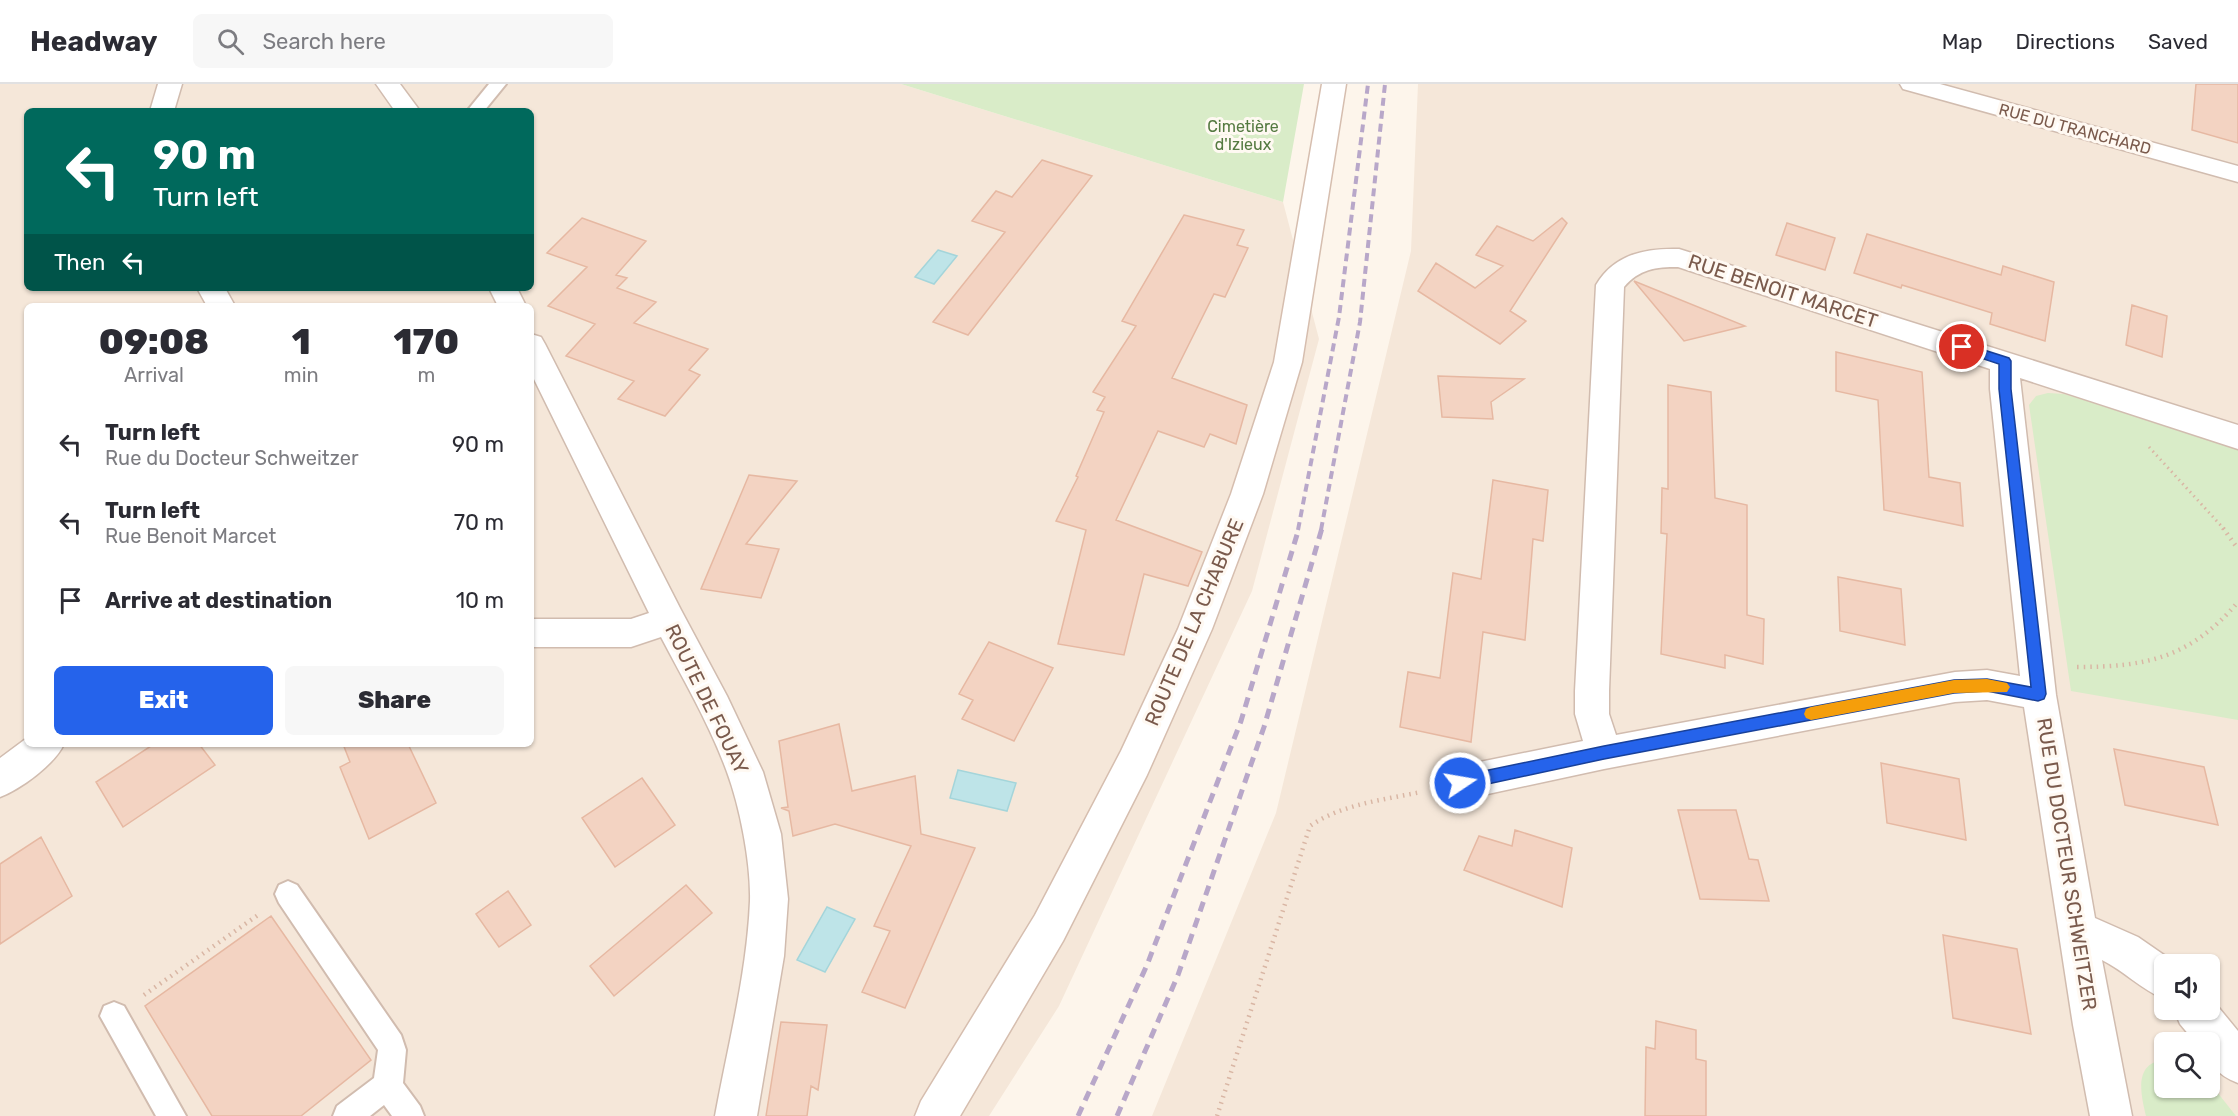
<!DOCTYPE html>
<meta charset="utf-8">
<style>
:root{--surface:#fff;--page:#f7f7f7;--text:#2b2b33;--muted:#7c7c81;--line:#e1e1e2;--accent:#2563eb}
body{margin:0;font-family:Rubik,sans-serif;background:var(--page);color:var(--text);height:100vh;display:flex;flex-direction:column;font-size:22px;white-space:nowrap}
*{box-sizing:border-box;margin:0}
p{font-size:20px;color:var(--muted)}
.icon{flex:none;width:33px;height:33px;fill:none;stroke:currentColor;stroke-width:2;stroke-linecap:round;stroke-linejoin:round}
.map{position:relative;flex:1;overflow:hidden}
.panel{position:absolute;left:24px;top:219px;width:510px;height:444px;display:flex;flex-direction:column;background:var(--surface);border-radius:9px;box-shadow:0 2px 4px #0004}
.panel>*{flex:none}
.banner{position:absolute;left:24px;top:24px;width:510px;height:183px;border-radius:9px;box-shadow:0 2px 4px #0004;background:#00695c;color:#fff;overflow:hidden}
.controls{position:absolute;left:2154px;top:870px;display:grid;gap:12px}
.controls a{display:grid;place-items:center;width:66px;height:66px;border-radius:9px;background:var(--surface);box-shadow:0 2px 4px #0004;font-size:30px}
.pin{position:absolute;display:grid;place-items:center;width:51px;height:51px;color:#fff;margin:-26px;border:3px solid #fff;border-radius:50%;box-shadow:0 2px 6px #0007}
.me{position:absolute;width:66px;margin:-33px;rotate:78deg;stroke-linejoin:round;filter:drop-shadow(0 0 4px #0008)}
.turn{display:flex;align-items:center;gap:21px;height:126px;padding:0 30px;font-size:27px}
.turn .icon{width:78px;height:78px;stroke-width:2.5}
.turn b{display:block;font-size:42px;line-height:51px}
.then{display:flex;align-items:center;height:57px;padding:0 30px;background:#0003;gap:12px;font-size:22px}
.eta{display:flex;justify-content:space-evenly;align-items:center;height:102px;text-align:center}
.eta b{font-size:36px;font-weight:800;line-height:42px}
.primary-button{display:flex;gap:12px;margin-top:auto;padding:12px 30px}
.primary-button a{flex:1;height:69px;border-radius:9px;background:var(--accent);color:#fff;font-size:24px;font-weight:800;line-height:69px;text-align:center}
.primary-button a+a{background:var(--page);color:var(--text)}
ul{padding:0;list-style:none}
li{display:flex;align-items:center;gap:18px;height:78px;padding:0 30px}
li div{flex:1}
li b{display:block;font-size:22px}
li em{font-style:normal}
header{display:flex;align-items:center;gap:36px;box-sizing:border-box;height:84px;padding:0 30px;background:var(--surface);border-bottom:2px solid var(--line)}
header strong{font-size:28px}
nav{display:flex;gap:33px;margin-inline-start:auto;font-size:21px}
.search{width:420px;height:54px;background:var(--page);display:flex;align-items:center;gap:15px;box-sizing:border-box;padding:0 21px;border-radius:9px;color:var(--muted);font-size:22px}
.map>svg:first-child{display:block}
.residential{fill:#f5e7d9;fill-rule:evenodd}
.green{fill:#d9ecc8}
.water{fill:#bee4e8;stroke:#a4d5da;stroke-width:1.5}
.building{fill:#f3d3c2;stroke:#e6b8a2;stroke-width:1.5}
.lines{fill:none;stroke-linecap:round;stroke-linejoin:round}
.lane-casing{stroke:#d1bcaf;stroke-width:4}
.street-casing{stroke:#d1bcaf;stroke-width:3}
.secondary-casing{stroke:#d6beaf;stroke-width:3}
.path-far1{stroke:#d9b6a4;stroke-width:3;stroke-dasharray:1.5 4;stroke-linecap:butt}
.path{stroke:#d9b6a4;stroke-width:4.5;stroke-dasharray:1.5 5;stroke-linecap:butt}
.lane{fill:#fff;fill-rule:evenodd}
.street{fill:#fff;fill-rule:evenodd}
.secondary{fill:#fff;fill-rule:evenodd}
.rail-far1{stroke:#b8a7c9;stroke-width:4;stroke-dasharray:8 5;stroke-linecap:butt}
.rail{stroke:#b8a7c9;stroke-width:5;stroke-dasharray:10 7;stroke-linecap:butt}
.route{fill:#2563eb;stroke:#184099;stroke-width:1.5}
.slow{fill:#f59e0b}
.labels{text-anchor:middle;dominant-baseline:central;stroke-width:6;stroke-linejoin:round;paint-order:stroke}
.far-park-label{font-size:16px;fill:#557a41;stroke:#fff9f2}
.far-street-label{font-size:16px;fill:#7a5a4c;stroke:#fff9f2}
.street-label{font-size:20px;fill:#7a5a4c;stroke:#fff9f2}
</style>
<header>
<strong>Headway</strong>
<div class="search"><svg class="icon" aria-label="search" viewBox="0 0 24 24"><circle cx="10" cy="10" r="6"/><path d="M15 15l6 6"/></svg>Search here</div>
<nav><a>Map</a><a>Directions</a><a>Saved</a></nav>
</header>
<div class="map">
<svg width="2238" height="1032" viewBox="0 0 2238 1032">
<rect width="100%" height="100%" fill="#fdf5eb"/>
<path class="residential" d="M0 0H901L1283 118 1319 255 1252 507 1059 922 989 1032H0ZM27 27H531V204H27ZM27 222H531V660H27Z
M1418 0H2238V1032H1152L1276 729 1411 167ZM2164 880H2210V926H2164ZM2164 958H2210V1004H2164Z"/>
<path class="green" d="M901 0H1304L1283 118Z
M2048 309 2064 310 2087 317 2238 366V636L2071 607 2029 321 2036 312Z
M2164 976V1004H2210V999L2236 1032H2146C2141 1011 2133 979 2164 976Z"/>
<path class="water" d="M938 166 957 172 934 200 915 193Z
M958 686 1016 699 1007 727 950 714Z
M827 823 855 835 825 888 797 876Z"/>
<path class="building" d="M2196 0H2238V59L2192 46Z
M1042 76 1092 92 968 251 933 238 1005 148 972 137 996 107 1012 113Z
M1184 131 1244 146 1237 161 1248 164 1225 213 1214 210 1172 294 1247 321 1236 360 1210 350 1204 363 1158 347 1116 436 1202 468 1188 502 1144 490 1124 571 1058 560 1086 446 1056 437 1078 393 1076 392 1104 328 1097 326 1105 313 1093 308 1136 242 1122 237Z
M582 134 646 157 616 191 627 194 617 204 656 218 634 239 708 265 689 286 700 291 665 332 618 315 634 297 566 272 595 240 548 222 587 183 547 169Z
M1562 134 1567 139 1510 227 1526 237 1500 260 1418 207 1436 179 1475 204 1503 182 1476 171 1497 142 1533 157Z
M1787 139 1835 154 1825 186 1776 171Z
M1867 150 2001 191 2003 182 2054 198 2045 257 1990 240 1992 229 1902 201 1901 204 1854 189Z
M1634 197 1745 242 1684 257Z
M2132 221 2167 232 2162 273 2126 261Z
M1836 268 1922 288 1929 393 1960 399 1963 442 1884 426 1878 316 1836 307Z
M1438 292 1524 295 1491 318 1493 335 1442 333Z
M1668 301 1711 308 1715 414 1747 421V531L1764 535 1763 580 1725 571V584L1661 570 1667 450 1661 449 1662 404 1668 405Z
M749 391 797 397 746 460 779 465 761 514 701 505Z
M1493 396 1548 406 1543 457 1533 455 1525 556 1483 548 1471 658 1400 643 1408 588 1440 594 1453 489 1481 495Z
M1838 493 1901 505 1905 561 1840 547Z
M989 558 1053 584 1014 657 962 635 973 616 959 610Z
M839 640 852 707 915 692 921 750 975 764 905 924 862 908 890 847 874 842 911 762 835 740 793 752 789 727 781 724 788 723 779 657Z
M154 660H199L215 681 123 743 96 698Z
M343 660H408L436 719 369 755 340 683 350 678Z
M2114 665 2204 683 2218 741 2125 721Z
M1881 679 1959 695 1966 756 1887 739Z
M642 694 675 741 615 783 582 734Z
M1678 726H1736L1749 775 1758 776 1769 817 1700 815Z
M1515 746 1572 764 1562 823 1464 786 1479 752 1512 762Z
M41 753 72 812 0 860V780Z
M686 801 712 829 614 912 590 882Z
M508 807 531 841 499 863 476 830Z
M271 832 371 976 301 1032H212L145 922Z
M1943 851 2017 865 2031 950 1953 934Z
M1656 937 1696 946V975L1706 977V1032H1645L1646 963 1655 965Z
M781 938 827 941 818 1006 811 1002 807 1032H766Z"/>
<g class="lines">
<g class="lane-casing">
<path id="lane" d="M489 0H506L484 27H467Z
M288 797 297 801 401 951 406 966 403 999 420 1022 424 1032H392L384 1021 370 1032H333L337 1022 374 994 378 966 279 819 275 810 279 801Z
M114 918 124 922 186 1032H156L100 932 104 922Z"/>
</g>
<g class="street-casing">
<path id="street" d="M158 0H182L174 27H150Z
M376 0H400L420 27H395Z
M1900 0H1940L2238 82V98L1903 5Z
M1679 165 2238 341V365L2020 294 2056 611 2095 834 2138 853 2177 880H2164V915C2141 905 2124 887 2102 876L2132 1032H2090L2073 941 2024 623 1987 616 1955 618 1604 685 1460 716 1447 711 1442 699 1447 687 1460 682 1583 657 1575 630V607L1596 201C1614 170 1646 164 1679 165ZM1678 183 1990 285V305L2020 592 1987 586 1955 588 1616 651 1609 630V607L1624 203C1639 185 1656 183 1678 183Z
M197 204H225L235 222H207Z
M489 204H517L526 222H498Z
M531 250 541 253 545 260 681 526 727 612 763 688 781 750 788 815 784 872 757 1032H715C728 961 747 889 750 817 751 779 740 723 727 688 710 641 684 597 661 553L631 563H531V535H631L649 529 531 289Z
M27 654V660H64C55 680 21 705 0 713V674Z
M2210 913 2238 947V999C2216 990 2210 982 2210 958H2195L2180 940 2174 926H2210Z"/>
</g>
<g class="secondary-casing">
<path id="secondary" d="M1322 0H1346L1302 278 1263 410 1212 545 1147 691 1063 857 960 1032H915L921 1017 1035 831 1121 667 1178 545 1231 410 1274 278Z"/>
</g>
<path class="path-far1" d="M2149 363 2225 446"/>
<path class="path" d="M2223 444 2238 465
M2077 583C2148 583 2191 573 2238 518
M144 911 258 831
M1217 1032 1310 742C1342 720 1383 716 1421 708"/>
<use href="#lane" class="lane"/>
<use href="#street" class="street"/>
<use href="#secondary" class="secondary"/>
<path class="rail-far1" d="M1298 446 1339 233 1368 0
M1321 446 1360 238 1385 0"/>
<path class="rail" d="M1078 1032 1147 881 1241 637 1299 444
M1117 1032 1178 891 1264 643 1322 444"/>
</g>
<path class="route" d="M1962 259 2009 274 2011 277V305L2046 610 2044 615 2038 617 1987 607 1954 609 1604 675 1460 706 1455 704 1452 699 1455 694 1460 692 1604 662 1954 596 1987 595 2031 603 1999 305V280L1957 266 1956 263Z"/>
<path class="slow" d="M1987 595 2007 599 2010 603 2007 608 1954 609 1811 636 1806 634 1804 630 1806 625 1811 623 1954 596Z"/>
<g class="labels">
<g class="far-park-label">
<text x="1243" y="42">Cimetière<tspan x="1243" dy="18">d'Izieux</tspan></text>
</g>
<g class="far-street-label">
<text transform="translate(2075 45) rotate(15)">RUE DU TRANCHARD</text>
</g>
<g class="street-label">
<text transform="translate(1783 207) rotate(18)">RUE BENOIT MARCET</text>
<text transform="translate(1194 538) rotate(-67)">ROUTE DE LA CHABURE</text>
<text transform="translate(707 615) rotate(64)">ROUTE DE FOUAY</text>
<text transform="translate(2067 780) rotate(81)">RUE DU DOCTEUR SCHWEITZER</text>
</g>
</g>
</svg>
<div class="controls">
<a><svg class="icon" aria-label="sound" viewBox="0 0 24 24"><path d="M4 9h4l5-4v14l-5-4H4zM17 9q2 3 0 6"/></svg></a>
<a><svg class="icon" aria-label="search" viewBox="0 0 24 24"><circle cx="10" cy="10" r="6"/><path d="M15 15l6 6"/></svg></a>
</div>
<div class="pin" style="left:1962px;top:263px;background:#d93025"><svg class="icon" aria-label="arrive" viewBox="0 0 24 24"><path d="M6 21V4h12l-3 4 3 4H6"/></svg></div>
<svg class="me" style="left:1460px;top:699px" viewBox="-20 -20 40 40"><circle r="17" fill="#2563eb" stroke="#fff" stroke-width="3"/><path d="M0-11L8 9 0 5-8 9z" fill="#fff"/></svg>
<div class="banner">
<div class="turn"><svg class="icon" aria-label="left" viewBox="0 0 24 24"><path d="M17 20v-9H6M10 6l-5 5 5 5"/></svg><div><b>90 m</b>Turn left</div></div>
<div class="then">Then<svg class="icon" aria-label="left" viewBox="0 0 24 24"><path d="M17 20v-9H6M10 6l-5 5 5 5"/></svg></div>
</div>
<section class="panel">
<div class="eta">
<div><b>09:08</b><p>Arrival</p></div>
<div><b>1</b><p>min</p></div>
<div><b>170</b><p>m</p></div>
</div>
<ul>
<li><svg class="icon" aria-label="left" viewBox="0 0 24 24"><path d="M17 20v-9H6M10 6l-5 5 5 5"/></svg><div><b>Turn left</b><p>Rue du Docteur Schweitzer</p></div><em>90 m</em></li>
<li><svg class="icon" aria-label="left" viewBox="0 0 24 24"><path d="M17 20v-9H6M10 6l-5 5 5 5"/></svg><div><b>Turn left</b><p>Rue Benoit Marcet</p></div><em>70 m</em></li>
<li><svg class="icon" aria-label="arrive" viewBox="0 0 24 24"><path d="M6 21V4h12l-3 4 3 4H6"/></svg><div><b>Arrive at destination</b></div><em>10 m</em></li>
</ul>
<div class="primary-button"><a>Exit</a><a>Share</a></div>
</section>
</div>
